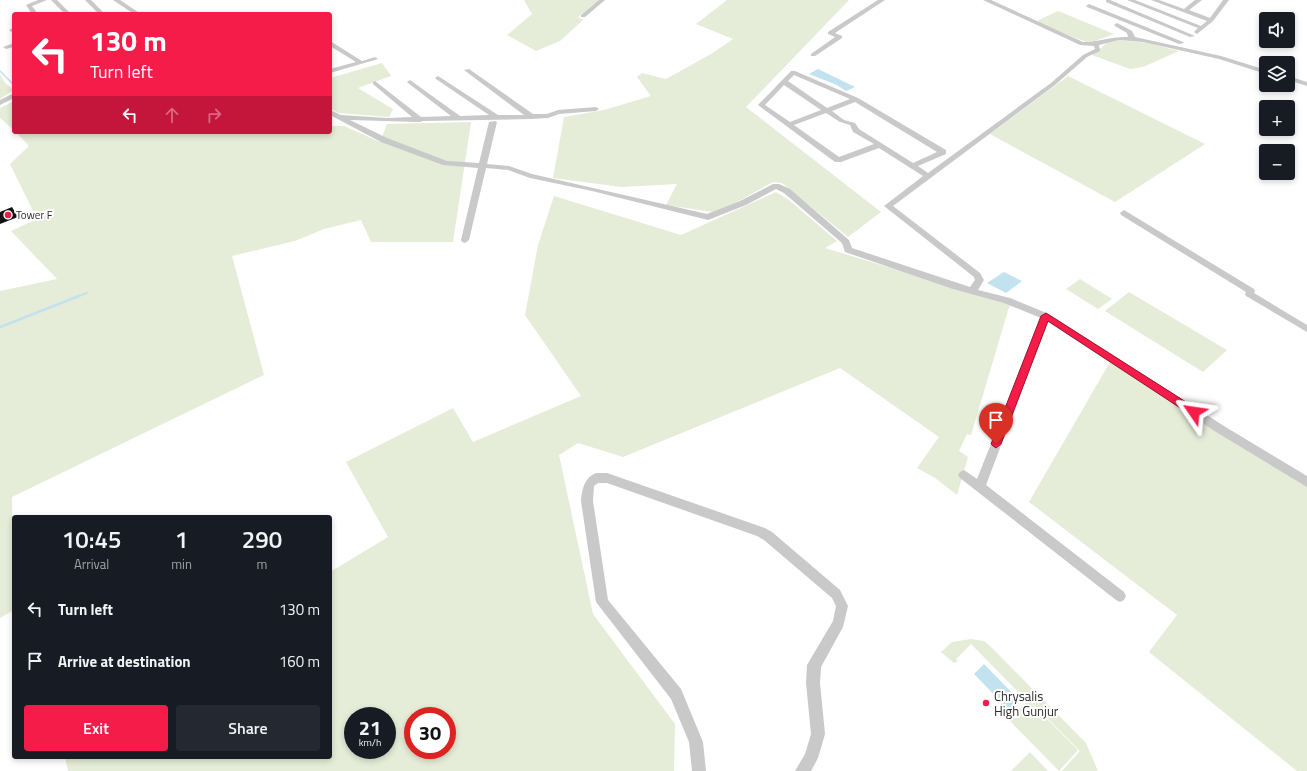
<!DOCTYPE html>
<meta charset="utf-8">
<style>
:root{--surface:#171b24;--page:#242831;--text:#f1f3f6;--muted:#9ea1a6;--accent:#f51c49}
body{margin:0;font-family:"Titillium Web",sans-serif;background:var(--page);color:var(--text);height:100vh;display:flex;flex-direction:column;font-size:15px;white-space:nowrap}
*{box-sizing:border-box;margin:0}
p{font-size:13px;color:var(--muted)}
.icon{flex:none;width:22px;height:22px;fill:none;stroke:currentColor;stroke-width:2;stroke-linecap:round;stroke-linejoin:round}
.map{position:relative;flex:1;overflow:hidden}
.drawer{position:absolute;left:12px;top:515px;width:320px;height:244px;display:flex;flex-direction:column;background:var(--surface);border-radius:4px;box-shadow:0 2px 6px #0003}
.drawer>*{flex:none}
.top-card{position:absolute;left:12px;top:12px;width:320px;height:122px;border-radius:4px;box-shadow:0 2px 6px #0003;background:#f51c49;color:#fff;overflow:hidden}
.fabs{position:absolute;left:1259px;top:12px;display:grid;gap:8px}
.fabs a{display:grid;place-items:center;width:36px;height:36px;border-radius:4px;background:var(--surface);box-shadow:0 2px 6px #0003;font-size:20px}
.speed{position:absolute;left:344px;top:707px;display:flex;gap:8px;font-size:20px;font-weight:700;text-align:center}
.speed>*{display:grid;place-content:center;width:52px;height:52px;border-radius:50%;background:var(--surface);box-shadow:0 2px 6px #0003;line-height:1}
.speed small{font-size:10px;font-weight:400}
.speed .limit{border:6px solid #d22;background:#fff;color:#111}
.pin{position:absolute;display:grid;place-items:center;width:34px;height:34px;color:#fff;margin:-41px -17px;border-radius:50% 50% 50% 0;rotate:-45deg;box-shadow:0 0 4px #0007}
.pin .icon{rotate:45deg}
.me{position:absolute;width:44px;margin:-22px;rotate:302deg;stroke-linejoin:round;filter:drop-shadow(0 0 3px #0008)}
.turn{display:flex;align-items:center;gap:14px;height:84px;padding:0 12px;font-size:18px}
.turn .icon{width:52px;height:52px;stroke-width:2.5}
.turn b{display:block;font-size:28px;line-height:34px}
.lanes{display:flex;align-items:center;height:38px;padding:0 12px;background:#0003;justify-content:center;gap:20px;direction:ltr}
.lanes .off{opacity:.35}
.eta{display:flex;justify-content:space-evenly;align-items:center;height:68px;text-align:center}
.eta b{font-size:24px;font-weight:600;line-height:28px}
.action{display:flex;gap:8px;margin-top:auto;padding:8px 12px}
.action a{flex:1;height:46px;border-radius:4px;background:var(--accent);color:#fff;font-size:16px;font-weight:600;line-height:46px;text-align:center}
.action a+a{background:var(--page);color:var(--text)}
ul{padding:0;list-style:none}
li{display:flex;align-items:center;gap:12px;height:52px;padding:0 12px}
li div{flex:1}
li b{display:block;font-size:15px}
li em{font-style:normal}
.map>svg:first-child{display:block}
.green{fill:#e5ecd7;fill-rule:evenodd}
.water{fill:#c1e2ee}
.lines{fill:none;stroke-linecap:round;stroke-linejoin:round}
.stream-far2{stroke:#c1e2ee;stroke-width:1.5}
.stream-far1{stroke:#c1e2ee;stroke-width:2}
.stream{stroke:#c1e2ee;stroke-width:2.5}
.building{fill:#131313}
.minor{fill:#c9c9c9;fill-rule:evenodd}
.route{fill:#f51c49;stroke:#9f122f}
.poi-dot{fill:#f51c49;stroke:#fff;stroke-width:1.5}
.labels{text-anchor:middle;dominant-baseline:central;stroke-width:4;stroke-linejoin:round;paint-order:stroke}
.poi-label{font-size:11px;fill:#2c2c2c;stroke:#fff;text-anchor:start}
.near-poi-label{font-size:13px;fill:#2c2c2c;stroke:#fff;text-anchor:start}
</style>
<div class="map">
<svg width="1307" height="771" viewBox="0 0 1307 771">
<rect width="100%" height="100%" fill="#fff"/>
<path class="green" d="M524 0H599L578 17 583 20 560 41 536 51 507 35 532 14Z
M727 0H849L746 107 881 212 848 237 782 183 773 182 737 202 713 212 666 205 677 184 621 187 553 178 564 117 604 110 651 96 637 77 642 73 666 79 711 54 733 39 696 24Z
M1058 11 1114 34 1095 41 1086 42 1035 22Z
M1118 40 1148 43 1179 51 1143 67 1130 69 1092 55 1107 43Z
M382 63 391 76 358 88 393 109 389 117 338 113 330 108V78Z
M0 75 6 84 14 90 0 99Z
M1068 76 1205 144 1115 202 990 134Z
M14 101V130L0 118V108Z
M471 122 453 242H371L361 220 324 229 295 241 232 256 264 375 12 497 14 610 0 618V291L57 279 11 231 37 219 10 164 29 146 16 132H330V126H344L380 142 387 124Z
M776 192 789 200 837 241 825 248 1010 304 971 435 967 434 959 451 968 457 957 495 935 478 917 468 939 437 840 368 623 457 578 443 559 455 593 614 675 724 674 771H68L65 757H330V572L388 537 346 462 453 408 473 442 581 396 525 315 538 245 554 196 681 235ZM353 716H387V750H353ZM413 716H447V750H413Z
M1080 279 1112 299 1098 309 1066 289Z
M1129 292 1227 350 1203 372 1105 311Z
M1110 362 1307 486V771H1297L1149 652 1177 615 1029 502Z
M971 639 984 641 990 646 1086 743 1098 771H1062L1080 751 1028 699 1026 700 971 644 956 659 958 661 954 663 941 652 952 642Z
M1028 700 1078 750 1059 771 1009 720Z
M1030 752 1048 771H1011Z"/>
<path class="water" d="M818 69 855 87 846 91 837 85 809 74Z
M1004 272 1022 281 1006 293 987 283Z
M984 664 1019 700 1009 710 974 674Z"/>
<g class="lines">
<path class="stream-far2" d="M0 71 14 85"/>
<path class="stream-far1" d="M76 297 87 293"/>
<path class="stream" d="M0 327 79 296"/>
</g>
<path class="building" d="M12 207 18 217 0 224V212Z"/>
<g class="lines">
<path class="minor" d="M38 0H47L32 6 38 14H32L26 5Z
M51 0H57L71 14H65Z
M85 0H91L105 14H99Z
M113 0H120L141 14H134Z
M599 0H605L585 17H581V15Z
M878 0H885L835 33 842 36V38L815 56H811V54L835 37 828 34V32Z
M983 0H991L1083 42C1099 42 1113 36 1128 37L1127 33 1115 26 1114 25 1117 23 1132 31 1135 37 1221 56 1266 70V74L1219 59 1143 42 1119 40 1099 45 1100 51 1087 57 1055 85 893 206 980 273 984 280 978 290 1010 298 1049 314 1224 426 1307 476V487L1216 432 1048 322 986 485 1124 592 1126 596 1124 600 1120 602 1116 600 960 478 958 475 960 472 964 470 977 479 1041 318 1004 303 953 289 845 252 842 243 784 193 776 189 746 205 708 220 592 191 530 178 508 170 486 168 469 240 465 243 462 242 461 240 478 168 443 165 381 142 330 115V110L341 115 387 118 412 117 373 84V82L375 81 421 117 451 116 408 83 407 82 410 80 460 116 489 115 436 79 435 78 438 76 498 115H524L464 70 469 69 533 114H547L558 110 596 107 599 109 596 111 559 114 548 118 532 119 423 121 420 122 350 120 387 138 447 161 479 163 489 122 495 121 497 122 487 164 509 166 532 174 707 214 740 201 773 184H779L790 189 849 240 852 248 970 287 975 280 974 277 884 206 923 176 879 148 841 162H835L758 105 791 71H795L858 98 946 150V154L918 166 928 173 1051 83 1083 55 1095 49 1094 46 1080 45ZM794 75 850 99 827 108 788 81ZM784 85 821 110 790 122 765 105ZM855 102 937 152 913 163 859 129 855 123 844 120 832 111ZM826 113 840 122 850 125 853 132 874 144 839 157 794 125Z
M1106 0H1110L1195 36 1190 37 1106 2Z
M1127 0H1135L1201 26 1207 21 1151 0H1159L1184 9 1195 0H1202L1189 10 1210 18 1223 0H1229L1213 21 1197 34 1194 32 1198 28Z
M1089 4 1183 42 1184 43 1179 44 1087 7 1086 6Z
M14 27V34L9 30Z
M330 41 362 61 375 57 378 59 330 73V69L356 62 330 46Z
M14 43V47L6 49 3 47Z
M1288 76 1307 82V86L1288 80Z
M14 93V98L0 105V100Z
M1124 210 1254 289 1255 291 1254 293 1307 325V332L1246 296 1245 294 1246 292 1121 215 1120 213Z
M596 473H607L765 528 772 532 840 590 848 606 843 627 821 667 820 683 825 734 818 758 811 771H795L805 754 811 734 806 683 807 665 833 621 836 606 832 598 764 540 757 536 607 483H598L594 486 593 501 608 600 681 689 703 742 706 771H692L689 742 671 699 596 602 581 501C582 489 584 478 596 473Z"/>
</g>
<path class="route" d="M1046 313 1197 409V415H1191L1048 321 1001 444 996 448 993 446 991 444 1041 316Z"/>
<g class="poi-dot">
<circle cx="8" cy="215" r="4"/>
<circle cx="986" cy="703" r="4"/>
</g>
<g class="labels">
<g class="poi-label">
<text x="16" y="215">Tower F</text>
</g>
<g class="near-poi-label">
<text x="994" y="696">Chrysalis<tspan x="994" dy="15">High Gunjur</tspan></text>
</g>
</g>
</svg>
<div class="fabs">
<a><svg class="icon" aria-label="sound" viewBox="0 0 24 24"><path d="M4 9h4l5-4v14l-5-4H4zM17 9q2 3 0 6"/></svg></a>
<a><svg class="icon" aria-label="layers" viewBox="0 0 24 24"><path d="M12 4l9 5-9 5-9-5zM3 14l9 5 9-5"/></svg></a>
<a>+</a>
<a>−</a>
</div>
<div class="speed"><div>21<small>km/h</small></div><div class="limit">30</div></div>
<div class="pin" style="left:996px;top:444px;background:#d93025"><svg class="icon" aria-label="arrive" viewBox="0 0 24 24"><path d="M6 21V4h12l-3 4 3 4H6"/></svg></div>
<svg class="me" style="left:1194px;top:412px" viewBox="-20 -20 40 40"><path d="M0-17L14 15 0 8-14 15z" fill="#f51c49" stroke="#fff" stroke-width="4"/></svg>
<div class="top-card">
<div class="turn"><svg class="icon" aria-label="left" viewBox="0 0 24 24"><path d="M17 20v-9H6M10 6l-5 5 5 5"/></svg><div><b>130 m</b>Turn left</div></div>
<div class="lanes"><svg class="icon" aria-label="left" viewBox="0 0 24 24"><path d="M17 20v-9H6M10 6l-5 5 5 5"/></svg><svg class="icon off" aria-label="ahead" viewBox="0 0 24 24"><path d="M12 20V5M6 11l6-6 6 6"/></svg><svg class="icon off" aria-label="right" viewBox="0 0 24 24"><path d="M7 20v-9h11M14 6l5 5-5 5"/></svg></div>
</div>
<section class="drawer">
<div class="eta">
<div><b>10:45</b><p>Arrival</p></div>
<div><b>1</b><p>min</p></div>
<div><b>290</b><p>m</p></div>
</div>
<ul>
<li><svg class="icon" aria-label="left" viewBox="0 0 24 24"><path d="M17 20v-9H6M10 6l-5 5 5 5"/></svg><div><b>Turn left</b></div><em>130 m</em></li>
<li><svg class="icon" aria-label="arrive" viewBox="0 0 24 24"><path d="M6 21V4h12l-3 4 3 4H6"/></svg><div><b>Arrive at destination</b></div><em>160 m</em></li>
</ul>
<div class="action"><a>Exit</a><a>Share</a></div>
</section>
</div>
